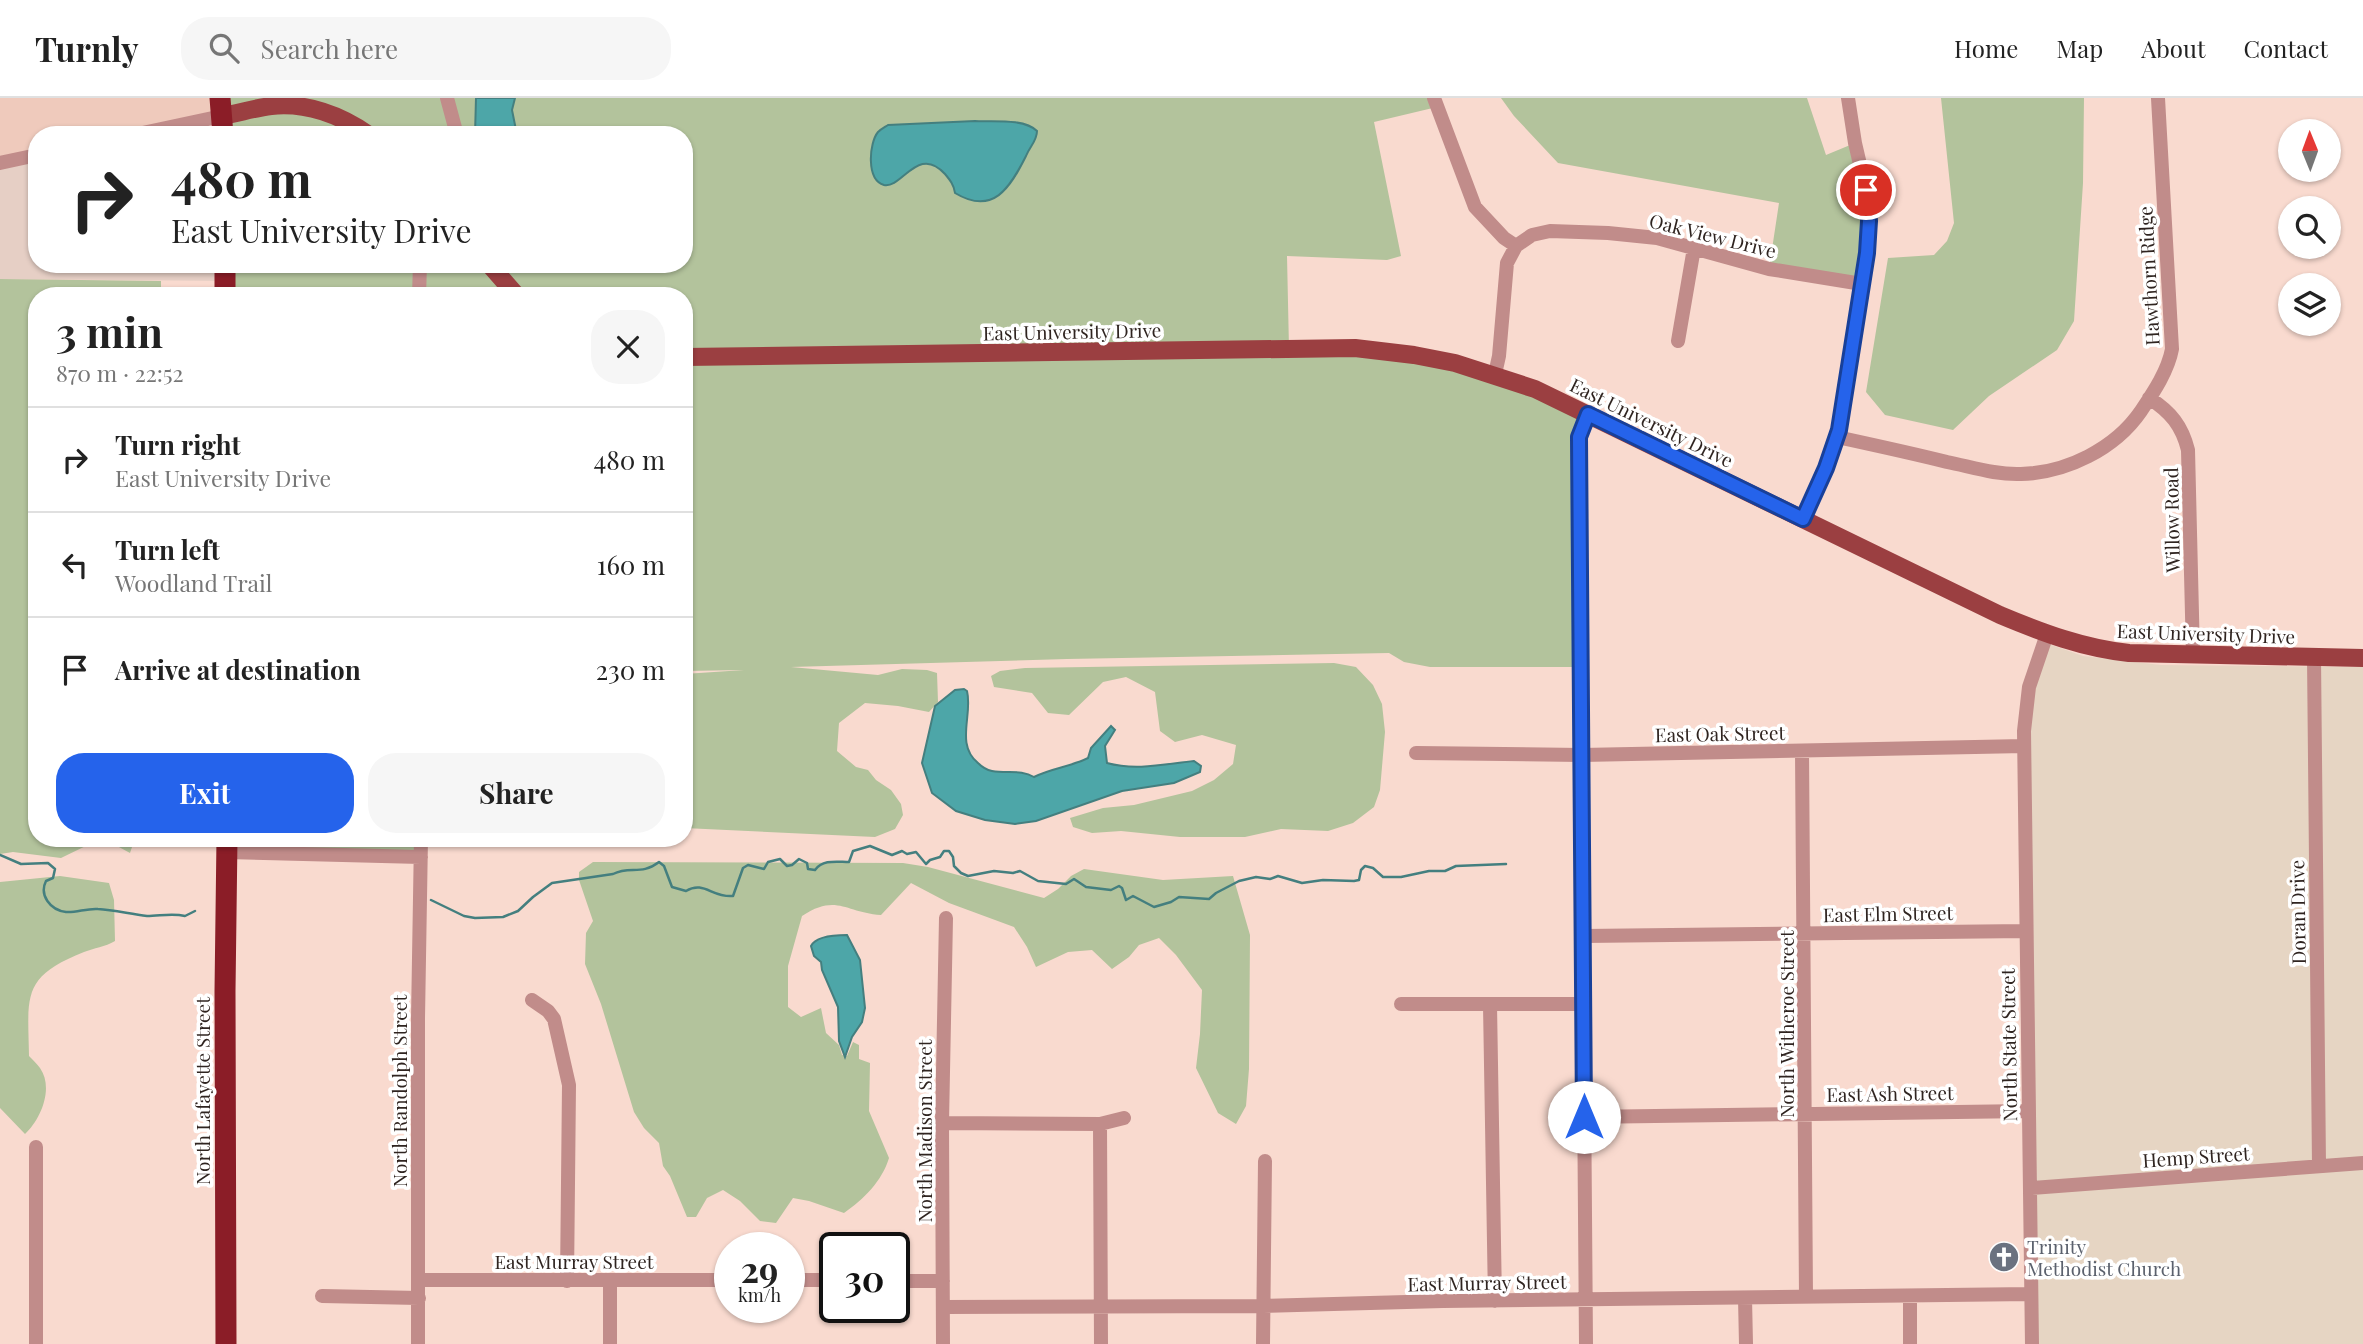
<!DOCTYPE html>
<meta charset="utf-8">
<style>
:root{--surface:#fff;--page:#f6f6f6;--text:#222;--muted:#767676;--line:#e0e0e0;--accent:#2563eb}
body{margin:0;font-family:"Playfair Display",serif;background:var(--page);color:var(--text);height:100vh;display:flex;flex-direction:column;font-size:26px;white-space:nowrap}
*{box-sizing:border-box;margin:0}
p{font-size:23px;color:var(--muted)}
.icon{flex:none;width:38px;height:38px;fill:none;stroke:currentColor;stroke-width:2;stroke-linecap:round;stroke-linejoin:round}
.map{position:relative;flex:1;overflow:hidden}
.drawer{position:absolute;left:28px;top:189px;width:665px;height:560px;display:flex;flex-direction:column;background:var(--surface);border-radius:28px;box-shadow:0 2px 5px #0004}
.drawer>*{flex:none}
.guide{position:absolute;left:28px;top:28px;width:665px;height:147px;border-radius:28px;box-shadow:0 2px 5px #0004;background:#fff;color:var(--text);overflow:hidden}
.needle{width:46px;rotate:359deg}
.tools{position:absolute;left:2278px;top:21px;display:grid;gap:14px}
.tools a{display:grid;place-items:center;width:63px;height:63px;border-radius:50%;background:var(--surface);box-shadow:0 2px 5px #0004;font-size:35px}
.speed{position:absolute;left:714px;top:1134px;display:flex;gap:14px;font-size:35px;font-weight:700;text-align:center}
.speed>*{display:grid;place-content:center;width:91px;height:91px;border-radius:50%;background:var(--surface);box-shadow:0 2px 5px #0004;line-height:1}
.speed small{font-size:18px;font-weight:400}
.speed .limit{border:4px solid #111;border-radius:10px;background:#fff;color:#111}
.pin{position:absolute;display:grid;place-items:center;width:60px;height:60px;color:#fff;margin:-30px;border:4px solid #fff;border-radius:50%;box-shadow:0 2px 7px #0007}
.me{position:absolute;width:77px;margin:-38px;rotate:0deg;stroke-linejoin:round;filter:drop-shadow(0 0 5px #0008)}
.turn{display:flex;align-items:center;gap:24px;height:147px;padding:0 28px;font-size:32px}
.turn .icon{width:91px;height:91px;stroke-width:2.5}
.turn b{display:block;font-size:49px;line-height:60px}
.round{display:grid;place-items:center;flex:none;width:74px;height:74px;border-radius:28px;background:var(--page)}
.head{display:flex;align-items:center;justify-content:space-between;height:119px;padding:0 28px}
h1{font-size:42px;font-weight:700;line-height:52px}
.button{display:flex;gap:14px;margin-top:auto;padding:14px 28px}
.button a{flex:1;height:80px;border-radius:28px;background:var(--accent);color:#fff;font-size:28px;font-weight:700;line-height:80px;text-align:center}
.button a+a{background:var(--page);color:var(--text)}
ul{padding:0;list-style:none}
li{display:flex;align-items:center;gap:21px;height:105px;padding:0 28px;border-top:2px solid var(--line)}
li div{flex:1}
li b{display:block;font-size:26px}
li em{font-style:normal}
header{display:flex;align-items:center;gap:42px;box-sizing:border-box;height:98px;padding:0 35px;background:var(--surface);border-bottom:2px solid var(--line)}
header strong{font-size:33px}
nav{display:flex;gap:38px;margin-inline-start:auto;font-size:24px}
.search{width:490px;height:63px;background:var(--page);display:flex;align-items:center;gap:18px;box-sizing:border-box;padding:0 24px;border-radius:28px;color:var(--muted);font-size:26px}
.map>svg:first-child{display:block}
.commercial{fill:#e6cfc5}
.industrial{fill:#e6d5c3}
.built{fill:#efcabc}
.green{fill:#b3c39c}
.water{fill:#4da6a8;stroke:#447f7f;stroke-width:2}
.lines{fill:none;stroke-linecap:round;stroke-linejoin:round}
.stream{stroke:#447f7f;stroke-width:2.5}
.minor{stroke:#c18c8a;stroke-width:14}
.major{stroke:#9b3f41;stroke-width:18}
.highway{stroke:#8b1d27;stroke-width:21}
.route-casing{stroke:#184099;stroke-width:18}
.route{stroke:#2563eb;stroke-width:12}
.labels{text-anchor:middle;dominant-baseline:central;stroke-width:7;stroke-linejoin:round;paint-order:stroke}
.street-label{font-size:19px;fill:#2f2420;stroke:#fff}
.worship-label{font-size:19px;fill:#5b616d;stroke:#fff;text-anchor:start}
</style>
<header>
<strong>Turnly</strong>
<div class="search"><svg class="icon" aria-label="search" viewBox="0 0 24 24"><circle cx="10" cy="10" r="6"/><path d="M15 15l6 6"/></svg>Search here</div>
<nav><a>Home</a><a>Map</a><a>About</a><a>Contact</a></nav>
</header>
<div class="map">
<svg width="2363" height="1246" viewBox="0 0 2363 1246">
<rect width="100%" height="100%" fill="#f9dacf"/>
<path class="commercial" d="M37 57V166H225V183L0 181V65Z"/>
<path class="industrial" d="M2043 544 2083 558 2161 567 2363 569V1246H2032L2024 633Z"/>
<path class="built" d="M0 0H220L222 18 132 37H37V57L0 64Z"/>
<path class="green" d="M220 0H1433L1437 9 1374 24 1401 158 1387 162 1287 158 1289 251 1475 270 1584 323 1579 569H1430L1404 564 1389 555 1067 561 791 569 878 577 902 571 927 572 937 575 938 604 929 614 898 608 865 605 839 625 837 653 856 669 868 672 876 682 891 692 901 706 903 717 895 731 875 739 684 730V576L744 572 684 573V198H225V166H684V37H223Z
M1501 0H1807L1826 57 1855 45 1863 76 1862 186 1769 171 1779 105 1558 65 1514 18Z
M1941 0H2084L2083 85 2074 223 2057 252 1989 298 1953 332 1885 317 1866 294 1888 160 1934 157 1947 143 1954 125Z
M0 181 161 183V198H37V740H135L130 755 106 742 96 743 61 760 13 754 0 756Z
M1334 565 1356 569 1373 587 1382 606 1385 634 1380 692 1374 709 1353 725 1328 733 1281 731 1245 739H1180L1121 733 1092 735 1073 729 1070 720 1103 710 1134 707 1192 693 1214 682 1233 666 1236 647 1202 637 1175 644 1160 633 1155 594 1126 579 1103 584 1069 617 1048 615 1032 595 994 589 991 578 1000 573 1025 570Z
M227 740H421V759L227 754Z
M593 764 903 765 928 769 1044 800 1058 791 1071 778 1084 771 1163 782 1233 778 1250 837 1249 971 1246 1008 1236 1026 1218 1015 1196 970 1200 936 1202 892 1176 857 1159 840 1139 847 1129 859 1112 871 1092 852 1068 854 1036 869 1027 849 1014 829 949 805 911 785 881 817C846 815 837 795 802 818L788 868V909L801 919 821 910 826 935 839 947 842 957 847 958 853 944 859 947V961L870 965 869 1013 889 1060C882 1083 864 1101 844 1115L809 1103 793 1100 776 1125 760 1123 740 1103 723 1092 707 1100 696 1119H687L670 1078 663 1068 659 1045 644 1030 634 1014 601 906 585 866 586 835 593 823 579 782V774Z
M60 778 109 785 114 802 115 843C105 849 94 850 84 854 21 879 28 898 29 958 33 962 37 966 40 970 54 990 41 1021 25 1036L0 1010V784Z"/>
<path class="water" d="M476 0H515L512 12 517 37H475Z
M975 23C992 24 1024 20 1037 33 1037 43 1030 48 1026 58 1010 90 993 118 955 95 954 87 950 82 945 76 918 46 902 91 884 87 866 82 869 45 878 34 881 31 885 29 888 27Z
M964 591 967 593C973 617 955 646 978 665 982 669 987 672 992 673 1007 676 1021 671 1034 679 1052 670 1070 669 1088 660L1091 650 1111 628 1115 632 1105 648 1107 665C1136 673 1165 666 1194 663L1201 668 1200 674 1174 685 1122 693 1036 723 1015 726 985 722 956 713 932 695 922 665 935 608 955 592Z
M847 837 860 862 865 910 862 924 852 939 845 959 839 943 838 909 822 872 821 864 814 858 811 848C816 838 836 837 847 837Z"/>
<g class="lines">
<path class="stream" d="M0 757 21 766 48 765 55 771 53 780 46 783C39 797 50 812 66 814 76 815 87 810 98 811 114 812 130 816 147 818 160 818 172 815 185 818L195 813
M431 802 464 818 475 820 503 819 518 813 533 799 552 785 613 776C630 767 641 778 659 764L664 768 672 789 686 793C704 782 712 800 733 798L743 770 748 767 764 771 768 764 780 761 787 768 792 767 799 761 807 765 808 771 815 772C823 761 837 764 849 764L853 753 870 748 892 757 902 753 907 756 916 754 926 766 930 762 940 759 944 753H949L953 759 954 768 961 775 968 778 994 773 1013 775 1020 773 1038 783 1066 786 1074 781 1086 789 1111 792 1119 788 1122 790 1126 802 1133 798 1154 809 1171 804 1179 799 1209 801 1216 795 1239 783 1256 779 1270 781 1278 778 1302 785 1323 782 1354 783 1359 782 1361 772 1365 768 1373 770 1383 779H1401L1429 773H1445L1456 768 1506 766"/>
<path class="minor" d="M447 0 457 37
M1434 0 1475 109 1504 140 1516 148
M133 37 222 18
M0 65 37 57
M419 198 420 166
M1678 243 1694 150
M1495 276 1499 258 1507 165 1516 148 1532 137 1550 133 1608 135 1657 140 1769 171 1862 186
M2149 300C2171 314 2182 328 2188 352L2193 557
M1837 339C1874 347 1911 355 1947 364 1972 369 1996 377 2021 376 2066 375 2115 351 2141 313 2153 295 2168 273 2172 251L2158 0
M1803 421 1826 370 1839 332 1867 155 1869 123 1866 92 1855 45 1848 0
M2314 559 2319 1068
M1802 653 1806 1199
M1416 655 1582 657 2024 648
M227 754 421 759
M1584 838 2026 833
M532 902 548 913 554 921 569 987 567 1183
M1401 906H1585
M1490 907 1495 1203
M1584 1019 2028 1013
M942 1025 1100 1026 1124 1020
M1100 1026 1101 1246
M36 1049V1246
M2031 1090 2363 1065
M419 1182H730
M610 1182V1246
M789 1182H835
M894 1183H943
M322 1198 419 1200
M1910 1198V1246
M1745 1200 1746 1246
M943 1209 1264 1208 1443 1203 2031 1196
M418 1246V920L421 740
M943 1246 942 1025 946 820
M1263 1246 1265 1063
M1586 1246 1579 339 1588 316
M2032 1246 2024 633 2029 589 2047 536"/>
<path class="major" d="M222 18C239 15 255 10 271 8 306 4 341 17 369 37
M489 166 517 198
M684 259 1355 250 1414 257 1455 265 1535 291 2000 517C2043 535 2083 550 2129 555L2363 560"/>
<path class="highway" d="M220 0 223 37
M225 166V198
M226 1246 225 893 227 740"/>
</g>
<g class="lines">
<g class="route-casing">
<path id="route" d="M1584 1019 1579 339 1588 316 1803 421 1826 370 1839 332 1867 155 1869 123 1866 92"/>
</g>
<use href="#route" class="route"/>
</g>
<defs>
<g id="church-disc" transform="scale(1.575)"><circle r="9.5" fill="#6b7280" stroke="#fff"/><path d="M-1.2-6h2.4v3.5h3.3v2.4h-3.3V6h-2.4V-.1h-3.3v-2.4h3.3Z" fill="#fff"/></g>
</defs>
<g fill-rule="evenodd">
<use href="#church-disc" x="2004" y="1159"/>
</g>
<g class="labels">
<g class="street-label">
<text transform="translate(1713 137) rotate(14)">Oak View Drive</text>
<text transform="translate(2148 178) rotate(-93)">Hawthorn Ridge</text>
<text transform="translate(1072 233) rotate(-1)">East University Drive</text>
<text transform="translate(1652 324) rotate(26)">East University Drive</text>
<text transform="translate(2171 422) rotate(-91)">Willow Road</text>
<text transform="translate(2206 535) rotate(2)">East University Drive</text>
<text transform="translate(1720 635) rotate(-1)">East Oak Street</text>
<text transform="translate(2297 814) rotate(-91)">Doran Drive</text>
<text transform="translate(1888 815) rotate(-1)">East Elm Street</text>
<text transform="translate(1786 926) rotate(-90)">North Witheroe Street</text>
<text transform="translate(2008 947) rotate(-91)">North State Street</text>
<text transform="translate(202 993) rotate(-90)">North Lafayette Street</text>
<text transform="translate(399 993) rotate(-90)">North Randolph Street</text>
<text transform="translate(1890 995) rotate(-1)">East Ash Street</text>
<text transform="translate(924 1033) rotate(-90)">North Madison Street</text>
<text transform="translate(2196 1058) rotate(-4)">Hemp Street</text>
<text x="574" y="1163">East Murray Street</text>
<text transform="translate(1487 1184) rotate(-1)">East Murray Street</text>
</g>
<g class="worship-label">
<text x="2027" y="1148">Trinity<tspan x="2027" dy="22">Methodist Church</tspan></text>
</g>
</g>
</svg>
<div class="tools">
<a><svg class="needle" viewBox="-14 -14 28 28"><path d="M0-13l5 13h-10z" fill="#e53935"/><path d="M0 13l5-13h-10z" fill="#767676"/></svg></a>
<a><svg class="icon" aria-label="search" viewBox="0 0 24 24"><circle cx="10" cy="10" r="6"/><path d="M15 15l6 6"/></svg></a>
<a><svg class="icon" aria-label="layers" viewBox="0 0 24 24"><path d="M12 4l9 5-9 5-9-5zM3 14l9 5 9-5"/></svg></a>
</div>
<div class="speed"><div>29<small>km/h</small></div><div class="limit">30</div></div>
<div class="pin" style="left:1866px;top:92px;background:#d93025"><svg class="icon" aria-label="arrive" viewBox="0 0 24 24"><path d="M6 21V4h12l-3 4 3 4H6"/></svg></div>
<svg class="me" style="left:1584px;top:1019px" viewBox="-20 -20 40 40"><circle r="19" fill="#fff"/><path d="M0-13L10 11 0 6-10 11z" fill="#2563eb"/></svg>
<div class="guide">
<div class="turn"><svg class="icon" aria-label="right" viewBox="0 0 24 24"><path d="M7 20v-9h11M14 6l5 5-5 5"/></svg><div><b>480 m</b>East University Drive</div></div>
</div>
<section class="drawer">
<div class="head"><div><h1>3 min</h1><p>870 m · 22:52</p></div><a class="round"><svg class="icon" aria-label="close" viewBox="0 0 24 24"><path d="M6 6l12 12M18 6L6 18"/></svg></a></div>
<ul>
<li><svg class="icon" aria-label="right" viewBox="0 0 24 24"><path d="M7 20v-9h11M14 6l5 5-5 5"/></svg><div><b>Turn right</b><p>East University Drive</p></div><em>480 m</em></li>
<li><svg class="icon" aria-label="left" viewBox="0 0 24 24"><path d="M17 20v-9H6M10 6l-5 5 5 5"/></svg><div><b>Turn left</b><p>Woodland Trail</p></div><em>160 m</em></li>
<li><svg class="icon" aria-label="arrive" viewBox="0 0 24 24"><path d="M6 21V4h12l-3 4 3 4H6"/></svg><div><b>Arrive at destination</b></div><em>230 m</em></li>
</ul>
<div class="button"><a>Exit</a><a>Share</a></div>
</section>
</div>
